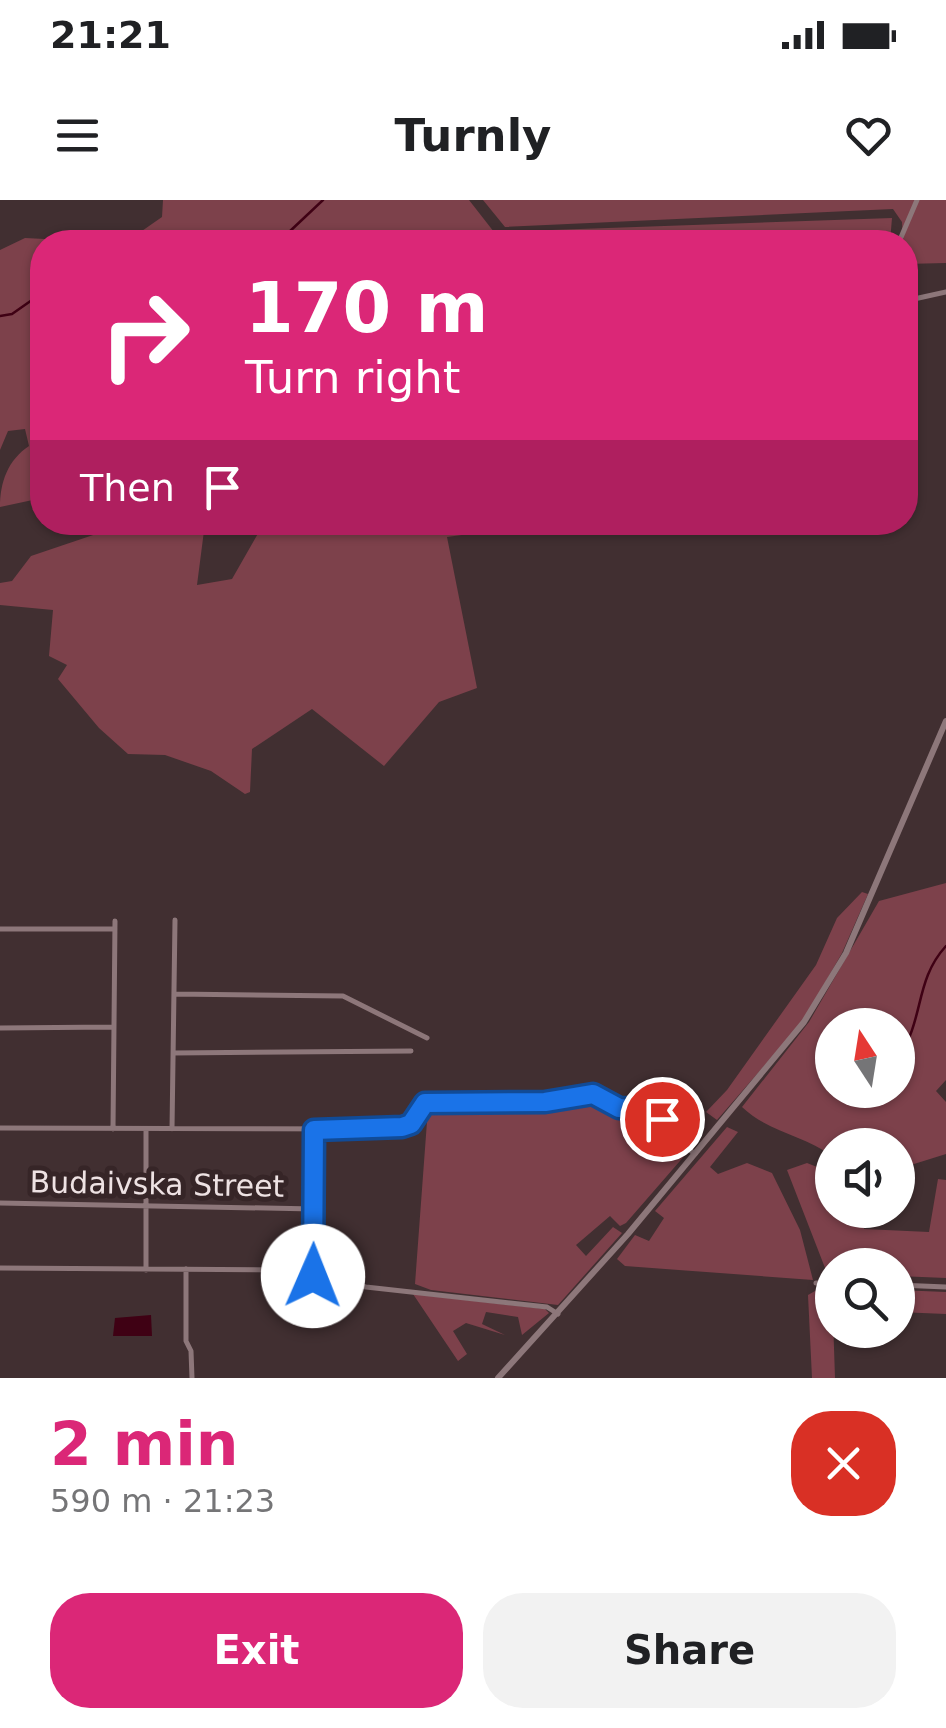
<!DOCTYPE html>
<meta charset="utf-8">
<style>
:root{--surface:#fff;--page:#f2f2f2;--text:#202124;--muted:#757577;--accent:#db2777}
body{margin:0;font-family:"DejaVu Sans",sans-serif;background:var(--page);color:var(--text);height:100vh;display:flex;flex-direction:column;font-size:38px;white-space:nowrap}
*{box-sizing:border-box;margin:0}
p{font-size:32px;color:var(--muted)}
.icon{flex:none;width:55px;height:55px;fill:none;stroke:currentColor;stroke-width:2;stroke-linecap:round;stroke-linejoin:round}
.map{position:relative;height:1178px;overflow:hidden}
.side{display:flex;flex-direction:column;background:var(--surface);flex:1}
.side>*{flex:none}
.guide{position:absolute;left:30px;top:30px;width:888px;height:305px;border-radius:40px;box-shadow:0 2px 8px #0004;background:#db2777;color:#fff;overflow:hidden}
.needle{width:65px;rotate:348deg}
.fabs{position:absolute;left:815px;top:808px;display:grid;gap:20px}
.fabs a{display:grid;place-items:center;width:100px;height:100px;border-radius:50%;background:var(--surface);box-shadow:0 2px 8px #0004;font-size:50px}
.pin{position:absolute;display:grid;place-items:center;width:85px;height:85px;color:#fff;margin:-42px;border:5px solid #fff;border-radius:50%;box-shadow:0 2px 10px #0007}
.me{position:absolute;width:110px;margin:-55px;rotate:1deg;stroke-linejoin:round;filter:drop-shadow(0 0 8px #0008)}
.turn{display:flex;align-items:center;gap:35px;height:210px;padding:0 50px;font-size:45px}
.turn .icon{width:130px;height:130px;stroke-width:2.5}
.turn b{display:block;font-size:70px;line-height:85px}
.then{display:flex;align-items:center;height:95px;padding:0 50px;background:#0003;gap:20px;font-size:38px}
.round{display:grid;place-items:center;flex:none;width:105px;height:105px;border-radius:40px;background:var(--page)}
.summary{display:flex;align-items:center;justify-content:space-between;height:170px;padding:0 50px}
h1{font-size:60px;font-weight:700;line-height:75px;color:var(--accent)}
.button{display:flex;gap:20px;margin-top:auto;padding:20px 50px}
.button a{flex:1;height:115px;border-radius:40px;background:var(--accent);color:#fff;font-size:40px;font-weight:700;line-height:115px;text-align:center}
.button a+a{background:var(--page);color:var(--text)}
.status{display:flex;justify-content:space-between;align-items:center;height:70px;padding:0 50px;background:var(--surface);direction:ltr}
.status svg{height:28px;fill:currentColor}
header{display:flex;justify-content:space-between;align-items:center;height:130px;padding:0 50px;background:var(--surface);font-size:45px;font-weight:700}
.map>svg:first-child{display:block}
.green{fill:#7d414b;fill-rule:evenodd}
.water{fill:#3f0114}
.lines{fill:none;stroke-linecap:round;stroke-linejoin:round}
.stream{stroke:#3f0114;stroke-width:2.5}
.minor{stroke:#8d777a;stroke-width:5}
.tertiary{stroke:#8d777a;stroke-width:6}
.route-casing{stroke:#114b97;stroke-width:25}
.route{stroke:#1a73e8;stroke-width:18}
.labels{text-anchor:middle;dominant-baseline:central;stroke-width:10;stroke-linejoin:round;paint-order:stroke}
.street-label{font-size:30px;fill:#eee2e3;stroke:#362527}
</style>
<div class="status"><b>21:21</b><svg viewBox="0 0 49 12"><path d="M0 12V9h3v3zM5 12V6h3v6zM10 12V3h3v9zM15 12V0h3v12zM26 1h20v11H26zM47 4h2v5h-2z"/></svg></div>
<header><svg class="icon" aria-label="menu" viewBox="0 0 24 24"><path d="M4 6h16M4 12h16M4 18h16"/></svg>Turnly<svg class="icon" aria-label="heart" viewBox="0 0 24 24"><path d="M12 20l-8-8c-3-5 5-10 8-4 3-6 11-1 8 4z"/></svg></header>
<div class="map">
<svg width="946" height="1178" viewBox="0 0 946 1178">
<rect width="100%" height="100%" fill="#412f31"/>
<path class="green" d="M163 0H469L494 32 892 18 890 42H126L162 17Z
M483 0H946V63L905 64 902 22 893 9 505 27Z
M25 38 104 42H42V298L0 307C0 282 8 260 29 246L25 229 8 231 0 250V50Z
M113 323H205L197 385 232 379 264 323H551L447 337 477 488 439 502 384 566 312 509 252 549 250 592 245 594 211 571 165 555 128 554 99 528 58 479 67 465 49 456 53 410 0 405V383L12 381 31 356 102 332Z
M946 683V880L936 891 946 902V954L898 969V945H832V956C804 935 768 932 742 907L809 822 879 701ZM832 825H898V890H832Z
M862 692 868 694 842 753 803 821 717 920 706 912 727 890 816 765 837 718Z
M594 907 645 919 684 947 686 954 626 1023 620 1026 610 1016 576 1045 586 1056 613 1027 622 1033 558 1105 431 1090 415 1084 428 908Z
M727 927 738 932 710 967 718 974 747 963 772 973 800 1030 813 1080 625 1066 617 1059 635 1035 649 1041 664 1018 655 1011Z
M807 963 832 973V1010H863L864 1029 929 1032 938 979 946 980V1078L898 1076V1065H832V1073H827L787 970Z
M822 1087H832L835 1178H812L808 1095Z
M898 1090 946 1092V1114L898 1112Z
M413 1094 545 1109 549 1113 522 1135 518 1117 486 1112 482 1124 505 1135 466 1123 453 1131 467 1154 458 1161Z"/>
<path class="water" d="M151 1115 152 1136H113L115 1118Z"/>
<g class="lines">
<path class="stream" d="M247 42 288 33 323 0
M0 116 12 114 42 93
M898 858C925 819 914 781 946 746"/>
<path class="minor" d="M899 42 917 0
M905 101 946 92
M0 729H115
M174 794 343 796 427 838
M0 828 112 827
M173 853 411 851
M0 928 387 929 411 924 425 903 545 902 593 894 619 908 642 909 662 919 665 931 695 954
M113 929 115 721
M146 929V1070
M172 929 175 720
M0 1003 314 1009
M0 1068 288 1070 366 1087 547 1107 558 1114
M186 1069V1141L191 1151 192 1178
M313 1076 315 931
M816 1083H832
M898 1085 946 1087"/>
<path class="tertiary" d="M498 1178 628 1034 804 822 846 753 946 521"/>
</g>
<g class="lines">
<g class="route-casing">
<path id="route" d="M313 1076 314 930 402 927 411 924 425 903 545 902 593 894 619 908 642 909 662 919"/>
</g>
<use href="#route" class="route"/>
</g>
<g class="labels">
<g class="street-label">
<text transform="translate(157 984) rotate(1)">Budaivska Street</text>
</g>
</g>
</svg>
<div class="fabs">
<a><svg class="needle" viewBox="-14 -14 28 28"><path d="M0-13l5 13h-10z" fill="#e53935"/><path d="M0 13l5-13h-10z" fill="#757577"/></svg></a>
<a><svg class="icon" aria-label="sound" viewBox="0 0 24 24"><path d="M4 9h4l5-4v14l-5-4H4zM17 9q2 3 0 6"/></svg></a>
<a><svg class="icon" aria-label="search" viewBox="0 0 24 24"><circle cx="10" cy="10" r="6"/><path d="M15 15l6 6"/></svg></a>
</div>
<div class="pin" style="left:662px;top:919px;background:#d93025"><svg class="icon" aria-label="arrive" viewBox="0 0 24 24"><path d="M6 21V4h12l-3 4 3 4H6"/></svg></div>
<svg class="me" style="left:313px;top:1076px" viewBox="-20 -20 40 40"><circle r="19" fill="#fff"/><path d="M0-13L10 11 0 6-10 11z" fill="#1a73e8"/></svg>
<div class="guide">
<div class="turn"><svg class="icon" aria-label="right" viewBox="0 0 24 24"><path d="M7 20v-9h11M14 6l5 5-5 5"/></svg><div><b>170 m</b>Turn right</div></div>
<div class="then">Then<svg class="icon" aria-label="arrive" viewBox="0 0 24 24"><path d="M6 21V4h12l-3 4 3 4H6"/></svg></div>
</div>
</div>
<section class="side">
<div class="summary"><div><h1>2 min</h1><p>590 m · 21:23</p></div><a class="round" style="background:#d93025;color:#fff"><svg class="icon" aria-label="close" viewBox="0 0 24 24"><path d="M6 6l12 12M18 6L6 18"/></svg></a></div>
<div class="button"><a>Exit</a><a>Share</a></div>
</section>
